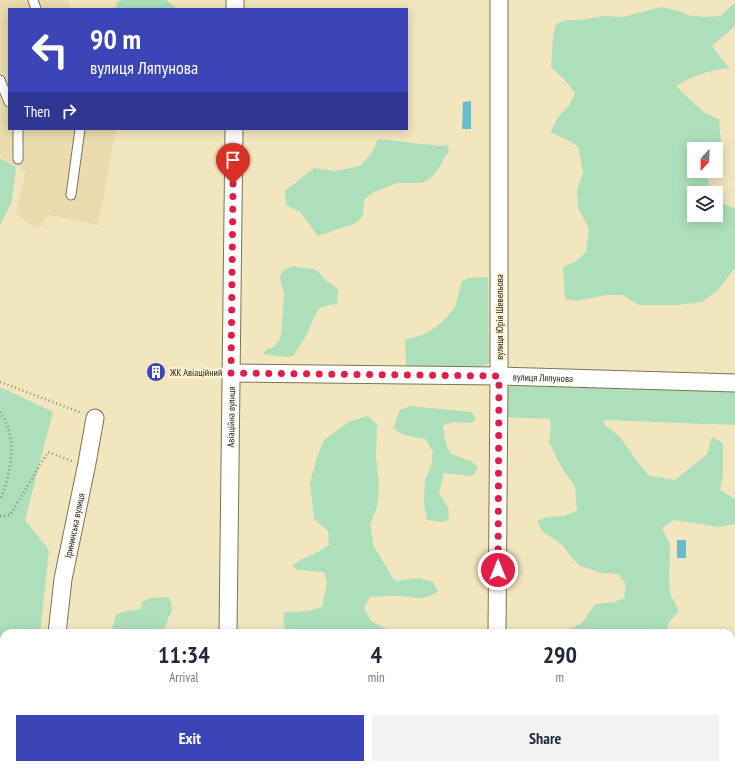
<!DOCTYPE html>
<meta charset="utf-8">
<style>
:root{--surface:#fff;--page:#f2f2f3;--text:#1f2937;--muted:#747a83;--accent:#3b45b8}
body{margin:0;font-family:"PT Sans Narrow",sans-serif;background:var(--page);color:var(--text);height:100vh;display:flex;flex-direction:column;font-size:15px;white-space:nowrap}
*{box-sizing:border-box;margin:0}
p{font-size:13px;color:var(--muted)}
.icon{flex:none;width:22px;height:22px;fill:none;stroke:currentColor;stroke-width:2;stroke-linecap:round;stroke-linejoin:round}
.map{position:relative;flex:1;overflow:hidden}
.panel{position:absolute;left:0px;top:629px;width:735px;height:140px;display:flex;flex-direction:column;background:var(--surface);border-radius:12px 12px 0 0;box-shadow:0 2px 10px #0003}
.panel>*{flex:none}
.guide{position:absolute;left:8px;top:8px;width:400px;height:122px;border-radius:0px;box-shadow:0 2px 10px #0003;background:#3b45b8;color:#fff;overflow:hidden}
.needle{width:26px;rotate:202deg}
.buttons{position:absolute;left:687px;top:142px;display:grid;gap:8px}
.buttons a{display:grid;place-items:center;width:36px;height:36px;border-radius:0px;background:var(--surface);box-shadow:0 2px 10px #0003;font-size:20px}
.pin{position:absolute;display:grid;place-items:center;width:34px;height:34px;color:#fff;margin:-41px -17px;border-radius:50% 50% 50% 0;rotate:-45deg;box-shadow:0 0 4px #0007}
.pin .icon{rotate:45deg}
.me{position:absolute;width:44px;margin:-22px;rotate:0deg;stroke-linejoin:round;filter:drop-shadow(0 0 3px #0008)}
.turn{display:flex;align-items:center;gap:14px;height:84px;padding:0 16px;font-size:18px}
.turn .icon{width:52px;height:52px;stroke-width:2.5}
.turn b{display:block;font-size:28px;line-height:34px}
.then{display:flex;align-items:center;height:38px;padding:0 16px;background:#0003;gap:8px;font-size:15px}
.eta{display:flex;justify-content:space-evenly;align-items:center;height:68px;text-align:center}
.eta b{font-size:24px;font-weight:800;line-height:28px}
.cta{display:flex;gap:8px;margin-top:auto;padding:8px 16px}
.cta a{flex:1;height:46px;border-radius:0px;background:var(--accent);color:#fff;font-size:16px;font-weight:800;line-height:46px;text-align:center}
.cta a+a{background:var(--page);color:var(--text)}
.map>svg:first-child{display:block}
.built{fill:#eadcae}
.green{fill:#addfbb}
.water{fill:#67bbcd}
.lines{fill:none;stroke-linecap:round;stroke-linejoin:round}
.lane-casing{stroke:#7e7350;stroke-width:11}
.street-casing{stroke:#7e7350;stroke-width:19}
.path{stroke:#90886c;stroke-width:2.5;stroke-dasharray:1 3;stroke-linecap:butt}
.lane{stroke:#fff;stroke-width:9}
.street{stroke:#fff;stroke-width:17}
.route{stroke:#e11d48;stroke-width:7;stroke-dasharray:0 12.6}
.labels{text-anchor:middle;dominant-baseline:central;stroke-width:4;stroke-linejoin:round;paint-order:stroke}
.street-label{font-size:10px;fill:#201c0e;stroke:#fdf3d4}
.poi-label{font-size:10px;fill:#201c0e;stroke:#fdf3d4;text-anchor:start}
</style>
<div class="map">
<svg width="735" height="769" viewBox="0 0 735 769">
<rect width="100%" height="100%" fill="#f2e6bf"/>
<path class="built" d="M0 0H67L71 9H9V129H116L98 225 49 215 38 229 16 215 25 172 0 156Z"/>
<path class="green" d="M122 0H166L177 9H116L117 2Z
M735 4V26L712 46 729 68C708 70 693 76 676 86L689 99 705 113 719 119 721 143 724 157 716 162V149H694V171H705L712 193H694V215H716V199L730 207 735 208V268L718 290 702 302 678 305H638L623 295H606L577 301 565 299 563 267 575 262 586 252 589 229 578 208 577 190 583 173 578 147 568 140 550 132 559 116 569 106 575 93 564 79 551 67 553 37 556 24 567 20H578L604 16 623 17 661 7 679 11 687 15 703 17 721 16 732 5Z
M378 139 441 146 448 145 449 151 444 158 439 168 433 176 422 183H397L372 193 364 200 363 216 356 223 318 236 300 212 286 205 285 191 314 168 335 171 360 166 373 151Z
M0 158 16 167 12 201 0 226Z
M293 266 317 270 325 280 338 289 337 304 324 306 319 309 314 317 306 336 293 356 285 357 263 354 267 349 274 347 281 337 284 295 280 278 282 271Z
M488 277 489 363 486 365 478 367 421 369 406 366 405 340 422 335 435 328 446 318 455 307 462 281 470 278Z
M518 383 735 387V425L603 420 605 425 620 437 637 461 649 476 675 480 707 454 712 437 723 443V474L720 490 735 499V524L719 527 674 520 662 528 670 544 669 584 671 596 679 611 667 625 670 633H556L557 631 572 628 582 623 595 604 615 602 624 598 626 584 618 574 602 573 580 566 572 558 562 545 542 531 537 521 547 517 563 516 577 511 575 486 564 471 556 457 549 441 551 430 550 419 503 417 507 388 511 385Z
M0 387 53 412 25 520 49 550 40 633H4V765H34L33 769H0Z
M410 406 472 412 476 419 472 423 452 422 443 426 446 444 451 454 471 461 478 467 474 475 469 476 444 473 439 493 448 508 449 519 443 522 427 520 424 504 425 479 431 467 433 452 426 439 404 435 393 428 400 410Z
M368 416 377 424 376 457 379 486 377 507 370 525 374 547 395 581 418 578 433 582 438 591C424 602 414 597 399 596 389 596 379 596 370 597L364 608 371 621 378 625 395 633H286L283 619 284 612 308 611 322 607 327 583 324 572 298 570 292 566 300 560 314 554 329 545 328 531 314 519 310 483 317 457 324 440 350 421Z
M169 597 171 603 172 610 162 633H111L112 629 116 615 122 612 141 609 142 602 151 598Z
M97 765H180L184 769H96Z
M294 765H396L402 769H296Z
M574 765H656L653 766 652 769H576Z"/>
<path class="water" d="M471 101V129H462L463 102Z
M677 540H686V558H677Z"/>
<g class="lines">
<g class="lane-casing">
<path id="lane" d="M33 0 36 9
M0 80 9 102
M18 129V159
M71 195 80 129
M0 716 4 668"/>
</g>
<g class="street-casing">
<g id="street">
<path d="M235 9V0"/>
<path id="s1" d="M231 373 499 376 735 383"/>
<path id="s2" d="M57 633 63 579 87 463 95 418"/>
<path id="s3" d="M228 633 234 129"/>
<path d="M497 633 499 376V0"/>
<path d="M41 769V765"/>
<path d="M226 769V765"/>
<path d="M496 769V765"/>
</g>
</g>
<path class="path" d="M0 382 82 413
M0 412C19 438 11 473 0 500
M0 516 10 515 48 452 72 461"/>
<use href="#lane" class="lane"/>
<use href="#street" class="street"/>
</g>
<g class="lines">
<path class="route" d="M233 184 231 373 499 376 498 570"/>
</g>
<defs>
<g id="building-disc" transform="scale(1)"><circle r="9.5" fill="#3b45b8" stroke="#fdf3d4"/><path d="M-4-6H4V6H1V3H-1V6H-4ZM-2.5-4.3h1.7v1.8h-1.7ZM.8-4.3h1.7v1.8H.8ZM-2.5-1h1.7V.8h-1.7ZM.8-1h1.7V.8H.8Z" fill="#fff"/></g>
</defs>
<g fill-rule="evenodd">
<use href="#building-disc" x="156" y="372"/>
</g>
<g class="labels">
<g class="street-label">
<text transform="translate(499 317) rotate(-90)">вулиця Юрія Шевельова</text>
<text stroke="none"><textPath href="#s1" startOffset="312">вулиця Ляпунова</textPath></text>
<text stroke="none"><textPath href="#s3" startOffset="216">Авіаційна вулиця</textPath></text>
<text stroke="none"><textPath href="#s2" startOffset="109">Ірининська вулиця</textPath></text>
</g>
<g class="poi-label">
<text x="170" y="372">ЖК Авіаційний</text>
</g>
</g>
</svg>
<div class="buttons">
<a><svg class="needle" viewBox="-14 -14 28 28"><path d="M0-13l5 13h-10z" fill="#e53935"/><path d="M0 13l5-13h-10z" fill="#747a83"/></svg></a>
<a><svg class="icon" aria-label="layers" viewBox="0 0 24 24"><path d="M12 4l9 5-9 5-9-5zM3 14l9 5 9-5"/></svg></a>
</div>
<div class="pin" style="left:233px;top:184px;background:#d93025"><svg class="icon" aria-label="arrive" viewBox="0 0 24 24"><path d="M6 21V4h12l-3 4 3 4H6"/></svg></div>
<svg class="me" style="left:498px;top:570px" viewBox="-20 -20 40 40"><circle r="17" fill="#e11d48" stroke="#fff" stroke-width="3"/><path d="M0-11L8 9 0 5-8 9z" fill="#fff"/></svg>
<div class="guide">
<div class="turn"><svg class="icon" aria-label="left" viewBox="0 0 24 24"><path d="M17 20v-9H6M10 6l-5 5 5 5"/></svg><div><b>90 m</b>вулиця Ляпунова</div></div>
<div class="then">Then<svg class="icon" aria-label="right" viewBox="0 0 24 24"><path d="M7 20v-9h11M14 6l5 5-5 5"/></svg></div>
</div>
<section class="panel">
<div class="eta">
<div><b>11:34</b><p>Arrival</p></div>
<div><b>4</b><p>min</p></div>
<div><b>290</b><p>m</p></div>
</div>
<div class="cta"><a>Exit</a><a>Share</a></div>
</section>
</div>
